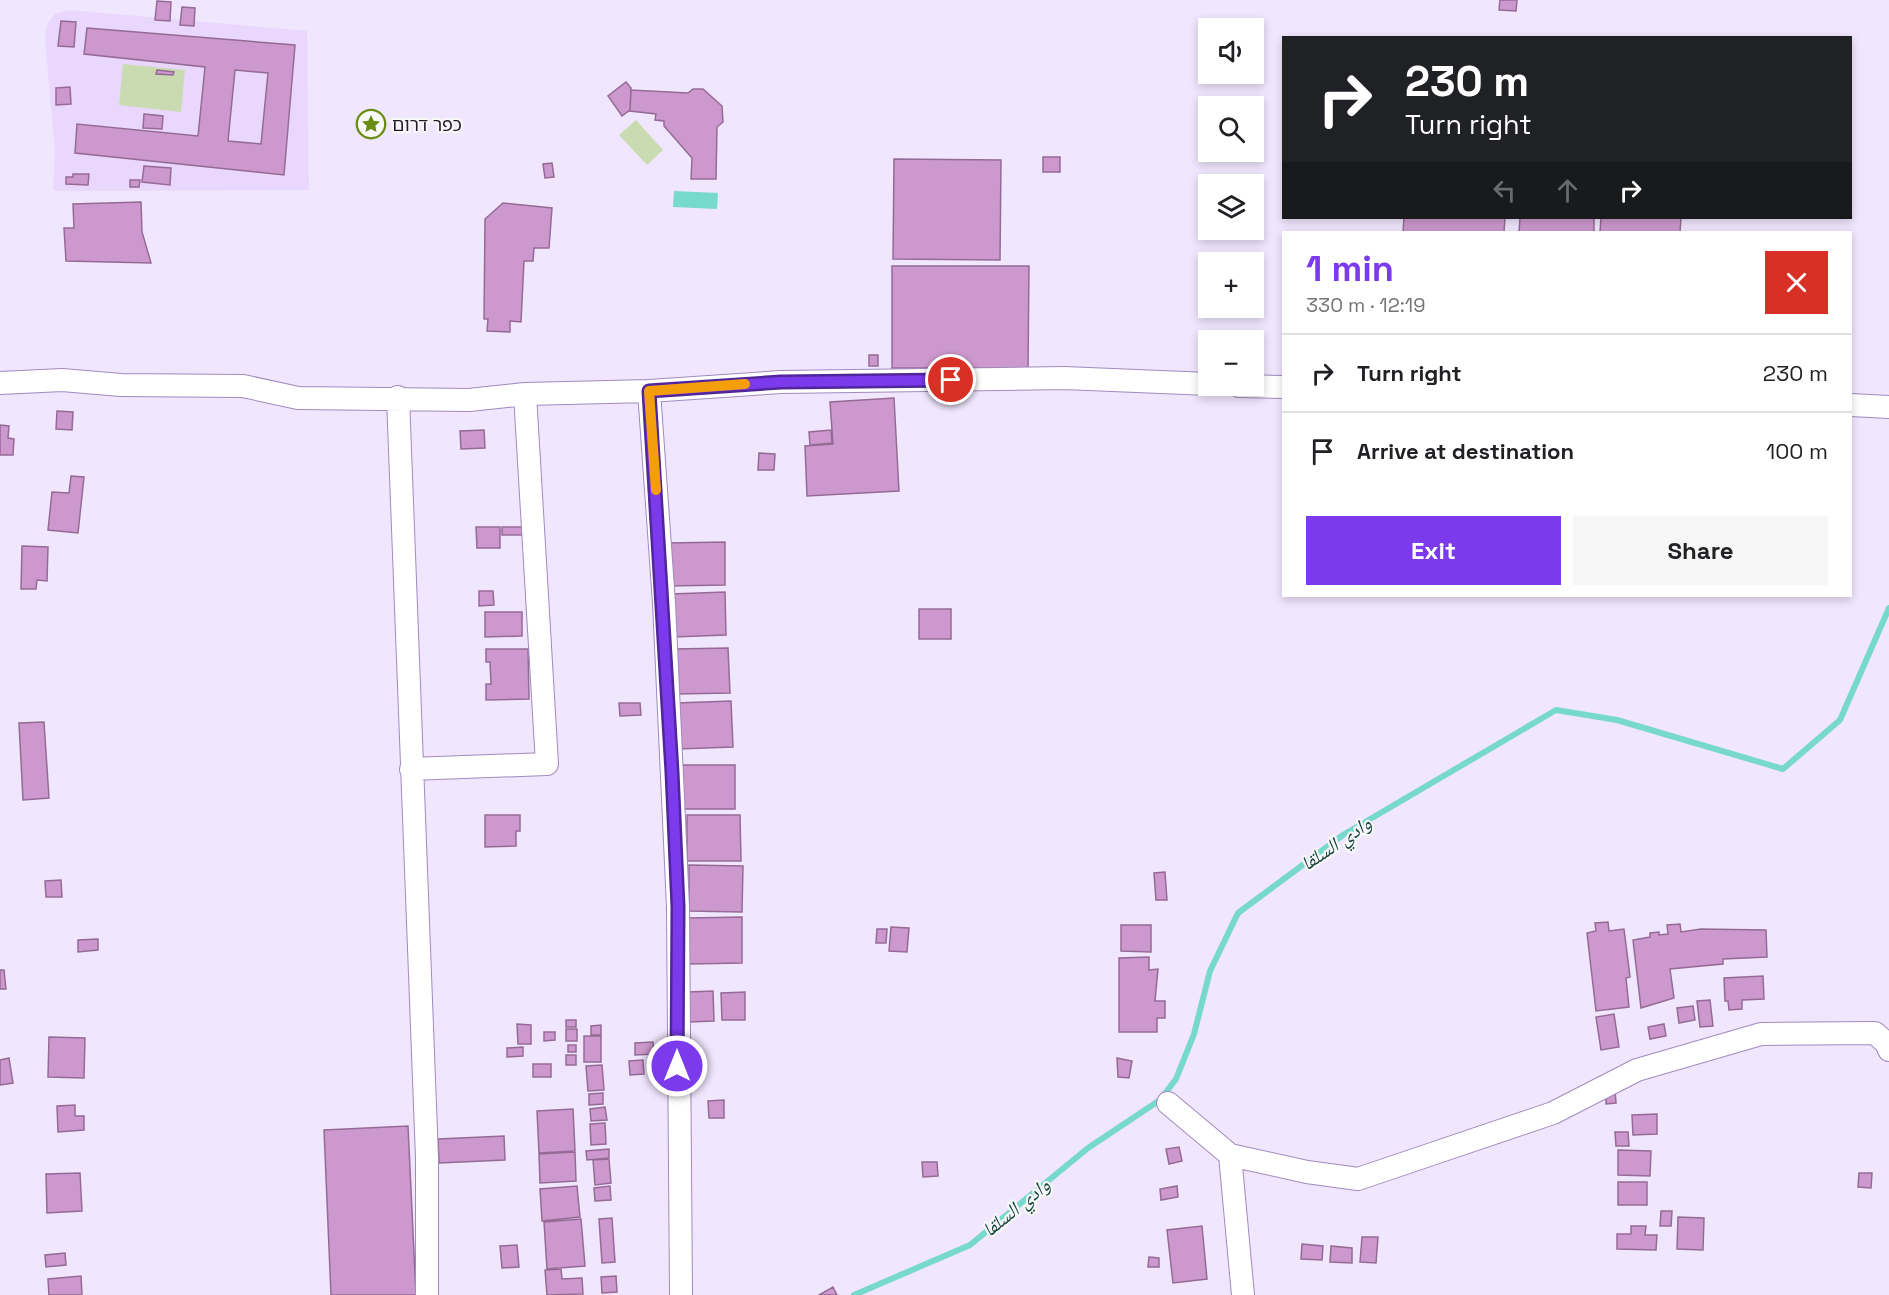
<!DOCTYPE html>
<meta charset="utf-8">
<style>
:root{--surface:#fff;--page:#f6f6f6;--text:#202124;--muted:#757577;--line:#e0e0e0;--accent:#7c3aed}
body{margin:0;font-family:"Space Grotesk","Noto Naskh Arabic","Noto Sans Hebrew",sans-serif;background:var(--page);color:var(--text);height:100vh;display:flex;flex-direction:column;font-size:22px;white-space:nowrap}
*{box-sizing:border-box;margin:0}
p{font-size:20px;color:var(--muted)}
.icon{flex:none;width:33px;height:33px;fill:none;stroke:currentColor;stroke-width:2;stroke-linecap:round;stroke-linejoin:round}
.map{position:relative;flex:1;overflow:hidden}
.drawer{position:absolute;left:1282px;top:231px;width:570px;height:366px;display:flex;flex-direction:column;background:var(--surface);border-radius:0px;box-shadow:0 3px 9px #0003}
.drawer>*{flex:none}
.top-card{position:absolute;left:1282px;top:36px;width:570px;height:183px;border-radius:0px;box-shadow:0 3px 9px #0003;background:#202124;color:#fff;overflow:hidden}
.tools{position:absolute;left:1198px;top:18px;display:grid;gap:12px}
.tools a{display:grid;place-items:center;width:66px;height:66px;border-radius:0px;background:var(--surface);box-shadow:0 3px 9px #0003;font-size:30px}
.pin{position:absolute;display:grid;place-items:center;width:51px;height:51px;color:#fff;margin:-26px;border:3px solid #fff;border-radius:50%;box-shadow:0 2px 6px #0007}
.me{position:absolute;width:66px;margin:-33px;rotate:0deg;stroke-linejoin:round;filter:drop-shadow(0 0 4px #0008)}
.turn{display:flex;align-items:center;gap:21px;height:126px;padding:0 24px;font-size:27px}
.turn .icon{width:78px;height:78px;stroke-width:2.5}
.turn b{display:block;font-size:42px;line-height:51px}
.lanes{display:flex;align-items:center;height:57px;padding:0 24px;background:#0003;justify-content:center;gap:30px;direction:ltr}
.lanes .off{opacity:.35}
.round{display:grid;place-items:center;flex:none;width:63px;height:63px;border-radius:0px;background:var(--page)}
.headline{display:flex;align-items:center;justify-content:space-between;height:102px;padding:0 24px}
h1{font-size:36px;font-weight:700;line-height:45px;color:var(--accent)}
.button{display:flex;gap:12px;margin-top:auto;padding:12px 24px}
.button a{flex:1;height:69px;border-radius:0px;background:var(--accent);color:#fff;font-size:24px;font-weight:700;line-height:69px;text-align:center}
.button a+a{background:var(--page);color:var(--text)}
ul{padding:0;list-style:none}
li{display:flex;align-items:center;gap:18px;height:78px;padding:0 24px;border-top:2px solid var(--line)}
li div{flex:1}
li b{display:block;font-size:22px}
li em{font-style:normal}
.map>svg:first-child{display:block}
.built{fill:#e9d7fd}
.green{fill:#cadbb1}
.water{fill:#77d8cc}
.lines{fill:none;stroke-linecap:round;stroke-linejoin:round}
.stream{stroke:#77d8cc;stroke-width:6}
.building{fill:#cc98cd;stroke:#956b96;stroke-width:1.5;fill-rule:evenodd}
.minor-casing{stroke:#a28abe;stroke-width:24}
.minor{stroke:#fff;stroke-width:22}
.route-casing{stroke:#51269a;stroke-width:15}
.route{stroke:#7c3aed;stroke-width:10}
.slow{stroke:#f59e0b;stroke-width:10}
.labels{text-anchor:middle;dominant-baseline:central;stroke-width:4.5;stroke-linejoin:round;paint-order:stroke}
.poi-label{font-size:18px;fill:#231a2e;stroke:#f8f8f8;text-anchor:start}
.water-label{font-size:20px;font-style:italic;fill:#184540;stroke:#f8f8f8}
</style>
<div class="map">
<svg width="1889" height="1295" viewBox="0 0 1889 1295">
<rect width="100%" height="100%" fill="#f0e6fd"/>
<path class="built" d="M69 10 307 31 309 190 53 191 55 153 45 38 48 23 55 14Z"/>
<path class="green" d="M123 64 185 70 181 112 119 105Z
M636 120 663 150 647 165 619 135Z"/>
<path class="water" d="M674 191 718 193 717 209 673 207Z"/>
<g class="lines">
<path class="stream" d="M854 1295 970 1245 1088 1148 1160 1100 1176 1079 1194 1034 1210 971 1238 913 1343 835 1556 710 1617 720 1783 769 1840 720 1889 608"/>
</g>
<path class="building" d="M1500 0H1517L1516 11 1499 10Z
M157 1 171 2 170 21 155 20Z
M182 7 195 8 194 26 180 25Z
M61 21 76 22 74 47 58 46Z
M87 28 295 45 284 175 75 153 77 124 198 136 205 67 84 54ZM235 70 268 73 261 144 228 141Z
M157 70 174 72 173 75 156 74Z
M626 82 631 88 630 110 622 116 608 96Z
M70 87 71 104 56 105V88Z
M693 89H703L722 106 723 122 717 127 716 179H691L692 158 664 126V121L655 120 656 114 630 111 631 90 688 93Z
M144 114 163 116 162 129 143 128Z
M1043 157H1060V172H1043Z
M894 159 1001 160 1000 260 893 259Z
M552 163 554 177 545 178 543 164Z
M144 166 171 168 170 185 142 182Z
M73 174H89L88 185 66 184V177H73Z
M130 180H140L139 187H130Z
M141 202 142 232 151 263 66 261 64 228H74L73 204Z
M503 203 552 208 549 248H534L533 261H524L521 322 510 321V332L487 331 488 319H484L485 219Z
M1404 218H1505L1504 232H1403Z
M1520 218H1594V232H1519Z
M1601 218H1681L1680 232H1600Z
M892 266H1029L1028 368H892Z
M869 355H878V366H869Z
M894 398 899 491 807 496 805 446 833 444 830 402Z
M57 411 73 412 72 430 56 429Z
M0 425 9 426 8 438 14 439 13 455H0Z
M484 430 485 448 461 449 460 431Z
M831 430 832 443 810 445 809 432Z
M759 453 775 454 774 470H758Z
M71 476 84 477 78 533 48 530 52 492 69 493Z
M476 527H500V548H477Z
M502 527H523V535H502Z
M725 542V585L667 586V543Z
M22 546 48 547 47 581 37 580 36 589H21Z
M479 591H493L494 605 479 606Z
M725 592 726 635 673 637 671 594Z
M919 609H951V639H919Z
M485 612H522V636L485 637Z
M728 648 730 693 676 694 674 649Z
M486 649H528L529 699 486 700V684H491L490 662H486Z
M731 701 733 747 678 749 676 703Z
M619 703H640L641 715 620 716Z
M44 722 49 798 23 800 19 723Z
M681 765H735V809H681Z
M485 815H520V831H516V846L485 847Z
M687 815H740L741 861H687Z
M689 865 743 866 742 912 689 911Z
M1165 872 1167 900H1156L1154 873Z
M61 880 62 897H46L45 881Z
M742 917V963L689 964V918Z
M1608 922 1609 931 1624 929 1630 977 1626 978 1629 1007 1596 1011 1587 933 1596 931 1595 923Z
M1680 924 1681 932 1701 929 1766 930 1767 957 1723 959V964L1670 969 1674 998 1641 1008 1633 940 1650 937V933L1659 932V935L1668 934 1667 925Z
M1121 925H1151V952L1121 951Z
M891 927 909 928 907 952 889 951Z
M877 929H887L886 943H876Z
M98 939V950L78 952V940Z
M1149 957V970L1158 969 1155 1001H1165V1018H1157V1032H1119V958Z
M0 970H4L6 989H0Z
M1763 976 1764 999 1742 1000V1009L1729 1010 1728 1001H1725L1724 978Z
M713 991 714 1021 689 1022 688 992Z
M745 992V1020H722L721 993Z
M1710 1000 1713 1026 1700 1027 1697 1001Z
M1693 1006 1695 1020 1679 1023 1677 1008Z
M1614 1014 1619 1047 1601 1050 1596 1017Z
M566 1020H576V1027H566Z
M517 1024 531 1025V1044H518Z
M1664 1024 1666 1036 1650 1039 1648 1027Z
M601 1025V1035H591V1026Z
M566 1029H577V1041H566Z
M544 1032H555V1040L544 1041Z
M584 1036H601V1062H584Z
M49 1037 85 1038 84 1078 48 1077Z
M653 1042 654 1054 635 1055V1043Z
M568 1045H576V1052H568Z
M523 1047V1056L507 1057V1048Z
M566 1055H576V1065H566Z
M9 1058 13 1083 0 1085V1060Z
M1117 1058 1132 1061 1129 1078 1118 1077Z
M643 1060 644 1074 630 1075 629 1061Z
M533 1064H551V1077H533Z
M602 1065 604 1090 588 1091 586 1066Z
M1606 1089H1615L1616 1103 1606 1104Z
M603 1093V1104L589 1105V1094Z
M724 1100V1118H709L708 1101Z
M75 1105V1116H84V1130L58 1132 57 1106Z
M605 1107 607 1120 591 1121 590 1109Z
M573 1109 575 1151 539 1153 537 1111Z
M1657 1114V1134L1633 1135 1632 1115Z
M605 1123 606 1144 591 1145 590 1124Z
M408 1126 416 1295H331L324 1130Z
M1615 1132H1628L1629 1146H1616Z
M504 1136 505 1160 439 1163 438 1139Z
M1179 1147 1182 1161 1169 1164 1166 1149Z
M609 1149V1158L587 1160 586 1151Z
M1618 1150 1651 1151 1650 1176 1618 1175Z
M575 1152 576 1181 540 1183 539 1154Z
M609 1159 611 1183 595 1185 593 1160Z
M922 1162H937L938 1176 923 1177Z
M80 1173 82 1211 47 1213 46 1174Z
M1859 1173H1872L1871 1188 1858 1187Z
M1618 1182H1647V1205H1618Z
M577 1186 580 1217 542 1221 540 1189Z
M610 1186 611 1200 595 1201 594 1188Z
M1177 1186 1178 1197 1161 1200 1160 1189Z
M1661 1211H1672L1671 1226H1660Z
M1678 1217 1704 1218 1703 1250 1677 1249Z
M612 1218 615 1262 602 1263 599 1219Z
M581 1219 585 1266 547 1269 544 1222Z
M1202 1226 1207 1279 1173 1283 1167 1230Z
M1631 1226H1646L1645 1235H1657L1656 1250 1617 1249V1234H1631Z
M1362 1237H1378L1376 1263 1360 1262Z
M1302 1244 1323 1246 1322 1260 1301 1259Z
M517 1245 519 1267 502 1268 500 1246Z
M1331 1246 1352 1248V1263L1330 1262Z
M65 1253 66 1265 46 1267 45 1255Z
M1149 1257 1159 1258V1267H1148Z
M561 1269 562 1279 582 1278 583 1294 547 1295 545 1270Z
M81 1276 82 1295H49L48 1279Z
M616 1276 617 1292 602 1293 601 1277Z
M833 1287 837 1295H819Z"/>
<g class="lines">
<g class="minor-casing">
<path id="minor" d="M0 383 62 380 121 385 243 386 298 398 469 400 525 394 649 391 781 382 1064 378 1209 384
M1239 386 1284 387
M649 391 664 603 678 907 681 1295
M398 397 427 1158V1295
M1851 405 1889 407
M411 769 547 764 525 394
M1168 1103 1230 1155 1243 1295
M1230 1155 1307 1172 1358 1179 1553 1113 1637 1070 1761 1034 1875 1033 1886 1043 1889 1050"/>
</g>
<use href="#minor" class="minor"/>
</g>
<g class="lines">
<g class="route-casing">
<path id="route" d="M677 1066 678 907 672 772 649 391 781 382 951 380"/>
</g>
<use href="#route" class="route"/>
<path class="slow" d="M656 490 649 391 745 384"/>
</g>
<defs>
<g id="sight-ring" transform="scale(1.5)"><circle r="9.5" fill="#f8f8f8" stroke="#698c13" stroke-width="1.5"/><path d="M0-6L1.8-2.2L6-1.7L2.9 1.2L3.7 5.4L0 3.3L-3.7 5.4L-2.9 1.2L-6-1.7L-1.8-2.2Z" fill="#698c13"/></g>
</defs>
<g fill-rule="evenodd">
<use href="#sight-ring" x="371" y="124"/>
</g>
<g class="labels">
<g class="poi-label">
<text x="392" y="124">כפר דרום</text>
</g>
<g class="water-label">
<text transform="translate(1336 843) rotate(-34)">وادي السلقا</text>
<text transform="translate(1016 1207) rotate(-39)">وادي السلقا</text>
</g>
</g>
</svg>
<div class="tools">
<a><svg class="icon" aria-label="sound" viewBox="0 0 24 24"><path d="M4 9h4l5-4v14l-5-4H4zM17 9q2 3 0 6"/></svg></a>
<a><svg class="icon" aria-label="search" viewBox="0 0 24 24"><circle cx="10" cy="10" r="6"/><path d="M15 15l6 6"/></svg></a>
<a><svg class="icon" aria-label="layers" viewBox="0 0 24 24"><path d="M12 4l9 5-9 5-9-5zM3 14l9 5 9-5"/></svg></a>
<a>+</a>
<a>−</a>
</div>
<div class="pin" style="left:951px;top:380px;background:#d93025"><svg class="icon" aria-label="arrive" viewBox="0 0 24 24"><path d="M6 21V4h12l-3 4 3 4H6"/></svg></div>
<svg class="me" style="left:677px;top:1066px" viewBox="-20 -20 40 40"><circle r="17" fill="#7c3aed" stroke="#fff" stroke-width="3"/><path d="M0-11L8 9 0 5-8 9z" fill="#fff"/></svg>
<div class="top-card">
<div class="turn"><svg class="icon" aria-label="right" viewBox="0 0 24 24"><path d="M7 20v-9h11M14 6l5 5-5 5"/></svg><div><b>230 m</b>Turn right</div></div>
<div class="lanes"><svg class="icon off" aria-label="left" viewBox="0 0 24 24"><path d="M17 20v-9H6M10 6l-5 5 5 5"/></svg><svg class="icon off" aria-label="ahead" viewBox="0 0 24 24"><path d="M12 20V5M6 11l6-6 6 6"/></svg><svg class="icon" aria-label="right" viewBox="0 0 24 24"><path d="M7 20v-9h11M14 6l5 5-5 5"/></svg></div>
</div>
<section class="drawer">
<div class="headline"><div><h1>1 min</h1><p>330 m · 12:19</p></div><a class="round" style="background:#d93025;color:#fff"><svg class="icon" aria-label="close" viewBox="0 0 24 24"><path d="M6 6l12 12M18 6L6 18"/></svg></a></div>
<ul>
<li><svg class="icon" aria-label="right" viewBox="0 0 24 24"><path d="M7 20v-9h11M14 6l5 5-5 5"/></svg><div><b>Turn right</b></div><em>230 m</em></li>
<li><svg class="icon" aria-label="arrive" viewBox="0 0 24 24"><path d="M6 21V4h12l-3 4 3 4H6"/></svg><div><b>Arrive at destination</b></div><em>100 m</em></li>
</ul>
<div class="button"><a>Exit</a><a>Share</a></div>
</section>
</div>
